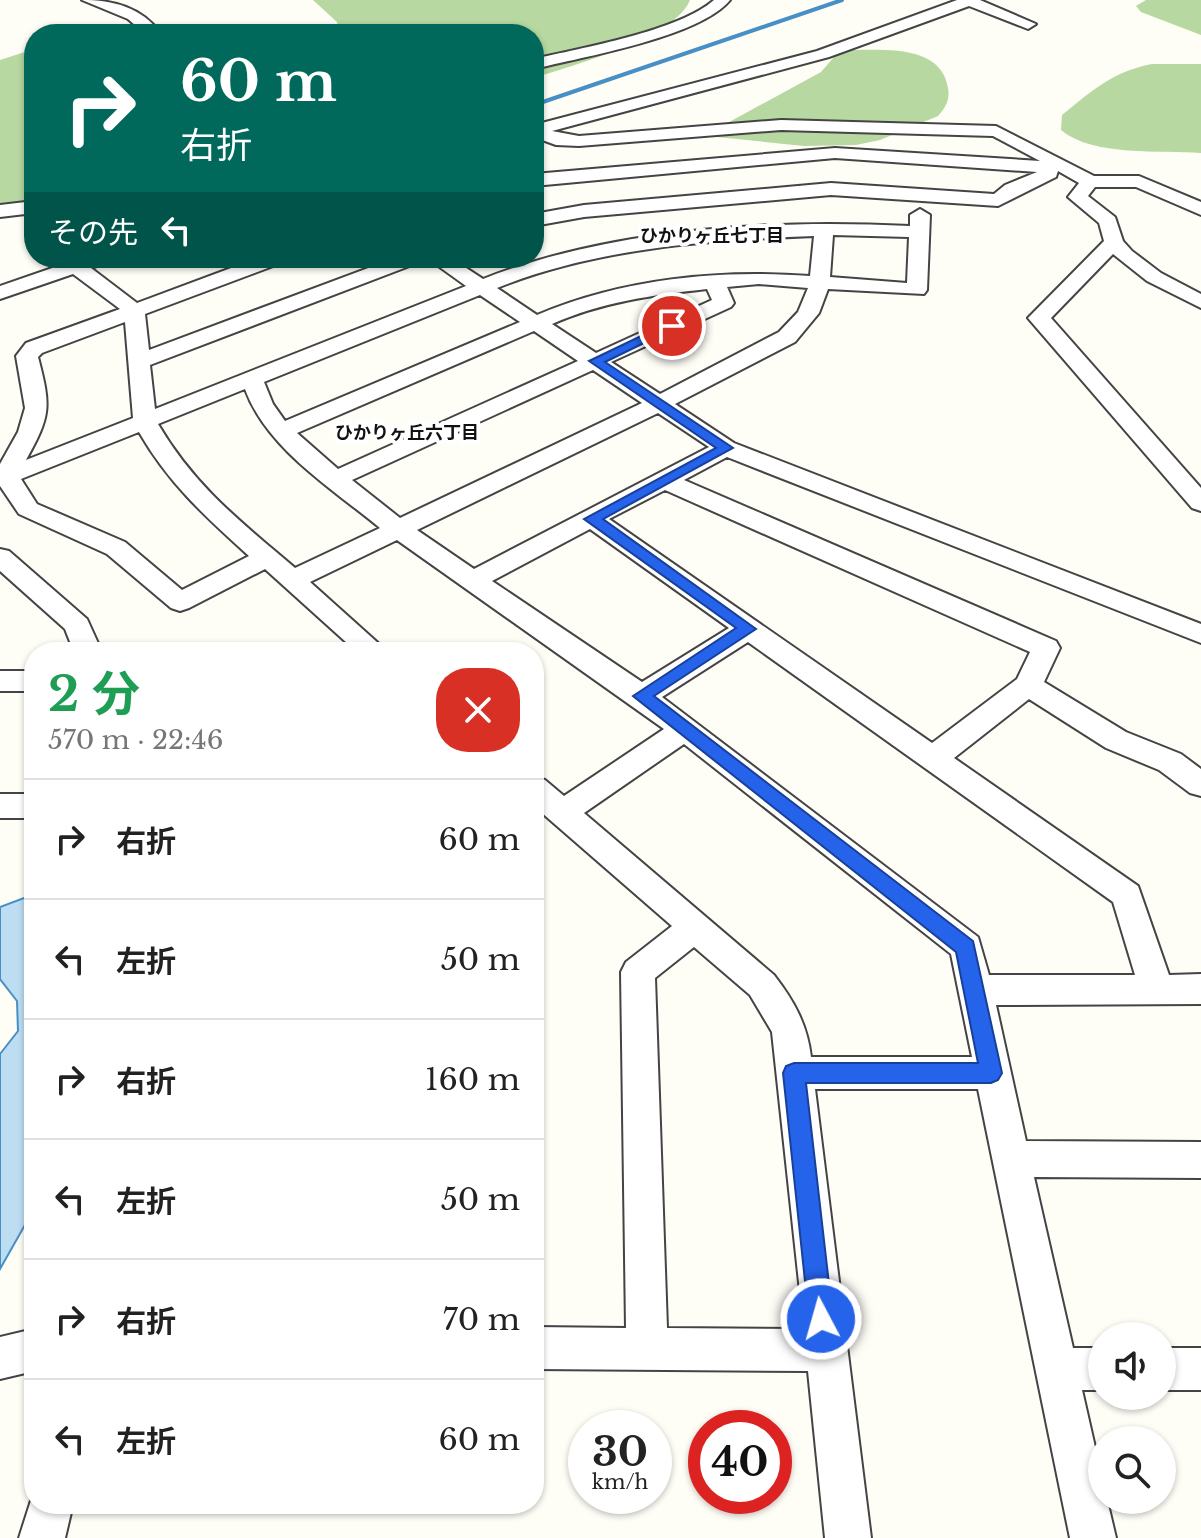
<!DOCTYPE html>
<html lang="ja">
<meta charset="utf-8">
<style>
:root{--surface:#fff;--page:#f6f6f6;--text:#222;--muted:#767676;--line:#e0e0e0}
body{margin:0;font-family:"Libre Baskerville","Noto Sans JP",serif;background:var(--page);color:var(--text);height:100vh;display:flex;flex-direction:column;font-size:30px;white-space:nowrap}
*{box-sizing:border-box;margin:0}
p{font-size:26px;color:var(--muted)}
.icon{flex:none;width:44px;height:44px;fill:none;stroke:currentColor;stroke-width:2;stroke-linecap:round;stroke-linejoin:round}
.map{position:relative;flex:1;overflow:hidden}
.panel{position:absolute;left:24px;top:642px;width:520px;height:872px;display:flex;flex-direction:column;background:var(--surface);border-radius:32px;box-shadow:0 2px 6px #0004}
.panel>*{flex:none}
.banner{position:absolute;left:24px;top:24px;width:520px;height:244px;border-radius:32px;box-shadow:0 2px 6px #0004;background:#00695c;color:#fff;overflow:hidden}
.controls{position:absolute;left:1088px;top:1322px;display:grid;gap:16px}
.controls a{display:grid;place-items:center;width:88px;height:88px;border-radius:50%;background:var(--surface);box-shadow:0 2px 6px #0004;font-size:40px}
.speed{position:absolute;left:568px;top:1410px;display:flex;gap:16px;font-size:40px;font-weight:700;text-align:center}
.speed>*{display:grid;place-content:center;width:104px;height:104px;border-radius:50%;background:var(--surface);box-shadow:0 2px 6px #0004;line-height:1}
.speed small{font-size:20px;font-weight:400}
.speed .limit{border:12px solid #d22;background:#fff;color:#111}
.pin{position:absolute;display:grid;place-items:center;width:68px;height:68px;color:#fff;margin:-34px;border:4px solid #fff;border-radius:50%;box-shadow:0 2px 8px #0007}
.me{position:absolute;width:88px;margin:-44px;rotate:354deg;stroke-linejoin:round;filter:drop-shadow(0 0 6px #0008)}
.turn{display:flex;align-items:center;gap:28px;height:168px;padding:0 24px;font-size:36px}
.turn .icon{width:104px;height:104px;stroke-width:2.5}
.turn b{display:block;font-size:56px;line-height:68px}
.then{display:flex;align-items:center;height:76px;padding:0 24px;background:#0003;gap:16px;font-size:30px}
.round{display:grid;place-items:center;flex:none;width:84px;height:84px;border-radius:32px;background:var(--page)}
.head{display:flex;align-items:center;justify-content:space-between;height:136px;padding:0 24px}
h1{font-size:48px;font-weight:700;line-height:60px;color:#1e9e55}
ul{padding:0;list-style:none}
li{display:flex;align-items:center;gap:24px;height:120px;padding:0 24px;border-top:2px solid var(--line)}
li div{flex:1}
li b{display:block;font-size:30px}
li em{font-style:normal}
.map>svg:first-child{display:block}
.forest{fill:#b7d8a0}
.water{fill:#bdddf3;stroke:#488fc6;stroke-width:2}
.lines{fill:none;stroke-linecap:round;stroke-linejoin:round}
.stream{stroke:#488fc6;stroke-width:4}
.minor-casing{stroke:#444;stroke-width:4}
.minor{fill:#fff;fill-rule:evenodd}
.route{fill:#2563eb;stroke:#184099;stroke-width:2}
.labels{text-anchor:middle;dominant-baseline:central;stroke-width:8;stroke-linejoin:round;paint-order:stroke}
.far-neighbourhood-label{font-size:18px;font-weight:bold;fill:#111;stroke:#fff}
</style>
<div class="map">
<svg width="1201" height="1538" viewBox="0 0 1201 1538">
<rect width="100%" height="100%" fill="#fefdf6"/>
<path class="forest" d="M313 0H690C675 38 573 65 534 78V34H338L337 22Z
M1146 0H1201V35L1141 12 1136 6Z
M34 49V206L0 213V60Z
M852 50C886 50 941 45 948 88 950 100 946 107 938 116L880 140 856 145 804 146 717 137 716 132 720 127 821 72 834 57Z
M1152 64H1201V153C1161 150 1093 157 1061 130L1062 115C1093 90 1112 72 1152 64Z"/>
<path class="water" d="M24 898H34V1209L0 1269V1054L18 1031 17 1001 0 979V907Z"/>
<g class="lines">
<path class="stream" d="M534 105 842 0"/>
<g class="minor-casing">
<path id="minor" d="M82 0C113 0 142 7 161 34H145L128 19Z
M714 0H730C700 37 582 57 534 69V59C581 48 679 31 714 0Z
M957 0H980L1036 24 1028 29 1023 27 969 6 829 57 552 131 579 136 781 120 996 126 1094 176H1139L1201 202V215L1136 187H1095L1088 196 1115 217 1123 241 1132 251 1161 273 1201 294V308L1147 281 1113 254 1051 318 1201 488V511L1192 508 1028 318 1104 241 1099 223 1068 197 1079 183 1058 171 1056 177 998 206 831 195 584 217 534 226V214L584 205 831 183 994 194 1005 185 1037 172 835 158 534 186V174L835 148 1040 161 993 136 781 130 579 146 556 145 534 137V125L817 51Z
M34 201V213L0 217V205Z
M920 209 930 215 927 290 924 294 828 289 819 313 795 342 675 404 734 443 1201 624V643L727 457 684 480 1056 641 1060 648 1044 682 1126 732 1181 754 1201 769V796L1190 793 1159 770 1106 748 1029 699 954 758 1138 886 1169 975 1201 974V1004L996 1005 1026 1141 1201 1142V1178L1034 1177 1073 1348H1102V1390H1082L1102 1478V1500H1107L1116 1538H1070L978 1089H815L871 1538H825L808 1371 534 1369V1327L626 1328 621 972 626 962 672 926 534 806V777L545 780 564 796 664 729 397 540 310 582 388 652H357L265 569 189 608 180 611 171 608 107 554 19 514 0 486V464L18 432 25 408 16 356 26 343 120 309 73 274 0 299V286L61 265 54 258H111L108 262 91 268 137 303 258 258H287L284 262 145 314 149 350 395 258H423L420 262 150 365 155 409 466 286 427 258H451L483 279C612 228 773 219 910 226V215ZM833 235 909 237 907 283 830 277ZM814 236 810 276C719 269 621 279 537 315L497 288C596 248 708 240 814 236ZM759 284 808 288 798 312 779 332 660 394 611 362 731 307 734 303 727 287ZM707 289 712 300 596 353 552 324C602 302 653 295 707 289ZM480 295 520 322 285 421 273 404 264 382ZM125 322 133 418 26 460C51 415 51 407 38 357L42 353ZM534 331 578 361 338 469 297 433ZM593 370 642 403 400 518 352 480ZM245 389C267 449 333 489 380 528L295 568C241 522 195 487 158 424ZM658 413 709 447 474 569 417 530ZM139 432C169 484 205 516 249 556L182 590 125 542 37 504 21 479ZM665 490 1030 652 1017 679 932 743 609 519ZM590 529 729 628 642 682 492 581ZM748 642 1113 902 1135 975H989L978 937 662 697ZM684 744 951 954 972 1057H811C807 1024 794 1001 774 975L584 813ZM694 947 750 995 772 1032 804 1329 667 1328 655 978Z
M0 549 9 551 87 619 102 652H74L65 629 0 571Z
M0 671H34V691H0Z
M0 794H34V818H0Z
M34 1329V1371L0 1379V1337Z
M1162 1348H1201V1390H1162Z
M34 1491V1504H73L65 1538H19Z"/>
</g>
<use href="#minor" class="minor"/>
</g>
<path class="route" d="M668 323 679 326 605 362 733 448 603 519 756 629 654 696 973 941 1002 1073 998 1080 991 1083H806L833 1319 830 1328 821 1331 812 1328 809 1319 783 1073 786 1066 794 1063H978L956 952 633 696 736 628 584 519 716 448 589 361Z"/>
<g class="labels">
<g class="far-neighbourhood-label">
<text x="712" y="236">ひかりヶ丘七丁目</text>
<text x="407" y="433">ひかりヶ丘六丁目</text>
</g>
</g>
</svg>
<div class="controls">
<a><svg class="icon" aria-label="sound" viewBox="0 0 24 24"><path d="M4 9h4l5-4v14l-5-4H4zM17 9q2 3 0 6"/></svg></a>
<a><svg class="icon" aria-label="search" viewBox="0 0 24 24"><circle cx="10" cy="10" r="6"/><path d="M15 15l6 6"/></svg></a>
</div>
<div class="speed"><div>30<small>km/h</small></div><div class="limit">40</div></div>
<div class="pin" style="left:672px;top:326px;background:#d93025"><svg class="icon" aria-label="arrive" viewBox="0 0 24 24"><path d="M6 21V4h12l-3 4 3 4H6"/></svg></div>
<svg class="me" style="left:821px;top:1319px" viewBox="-20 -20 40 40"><circle r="17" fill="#2563eb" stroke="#fff" stroke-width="3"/><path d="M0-11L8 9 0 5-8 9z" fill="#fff"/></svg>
<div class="banner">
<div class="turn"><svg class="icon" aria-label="right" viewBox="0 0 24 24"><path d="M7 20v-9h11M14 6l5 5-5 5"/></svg><div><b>60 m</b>右折</div></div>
<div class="then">その先<svg class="icon" aria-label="left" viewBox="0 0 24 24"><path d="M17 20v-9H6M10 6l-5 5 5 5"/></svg></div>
</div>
<section class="panel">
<div class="head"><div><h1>2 分</h1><p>570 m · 22:46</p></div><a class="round" style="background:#d93025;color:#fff"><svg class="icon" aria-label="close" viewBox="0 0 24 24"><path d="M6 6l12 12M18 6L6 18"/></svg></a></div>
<ul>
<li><svg class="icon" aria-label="right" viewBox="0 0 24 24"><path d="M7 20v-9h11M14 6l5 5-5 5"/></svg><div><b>右折</b></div><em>60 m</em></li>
<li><svg class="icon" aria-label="left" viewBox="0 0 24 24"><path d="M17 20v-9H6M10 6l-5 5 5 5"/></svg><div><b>左折</b></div><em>50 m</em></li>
<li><svg class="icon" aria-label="right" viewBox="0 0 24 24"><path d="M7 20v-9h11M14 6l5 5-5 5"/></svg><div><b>右折</b></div><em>160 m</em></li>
<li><svg class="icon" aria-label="left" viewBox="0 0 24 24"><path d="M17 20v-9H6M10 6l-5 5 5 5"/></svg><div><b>左折</b></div><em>50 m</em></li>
<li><svg class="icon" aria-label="right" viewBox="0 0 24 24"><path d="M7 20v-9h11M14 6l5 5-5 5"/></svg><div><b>右折</b></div><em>70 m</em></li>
<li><svg class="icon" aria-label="left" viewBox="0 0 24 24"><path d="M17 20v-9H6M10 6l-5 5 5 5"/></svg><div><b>左折</b></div><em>60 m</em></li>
</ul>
</section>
</div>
